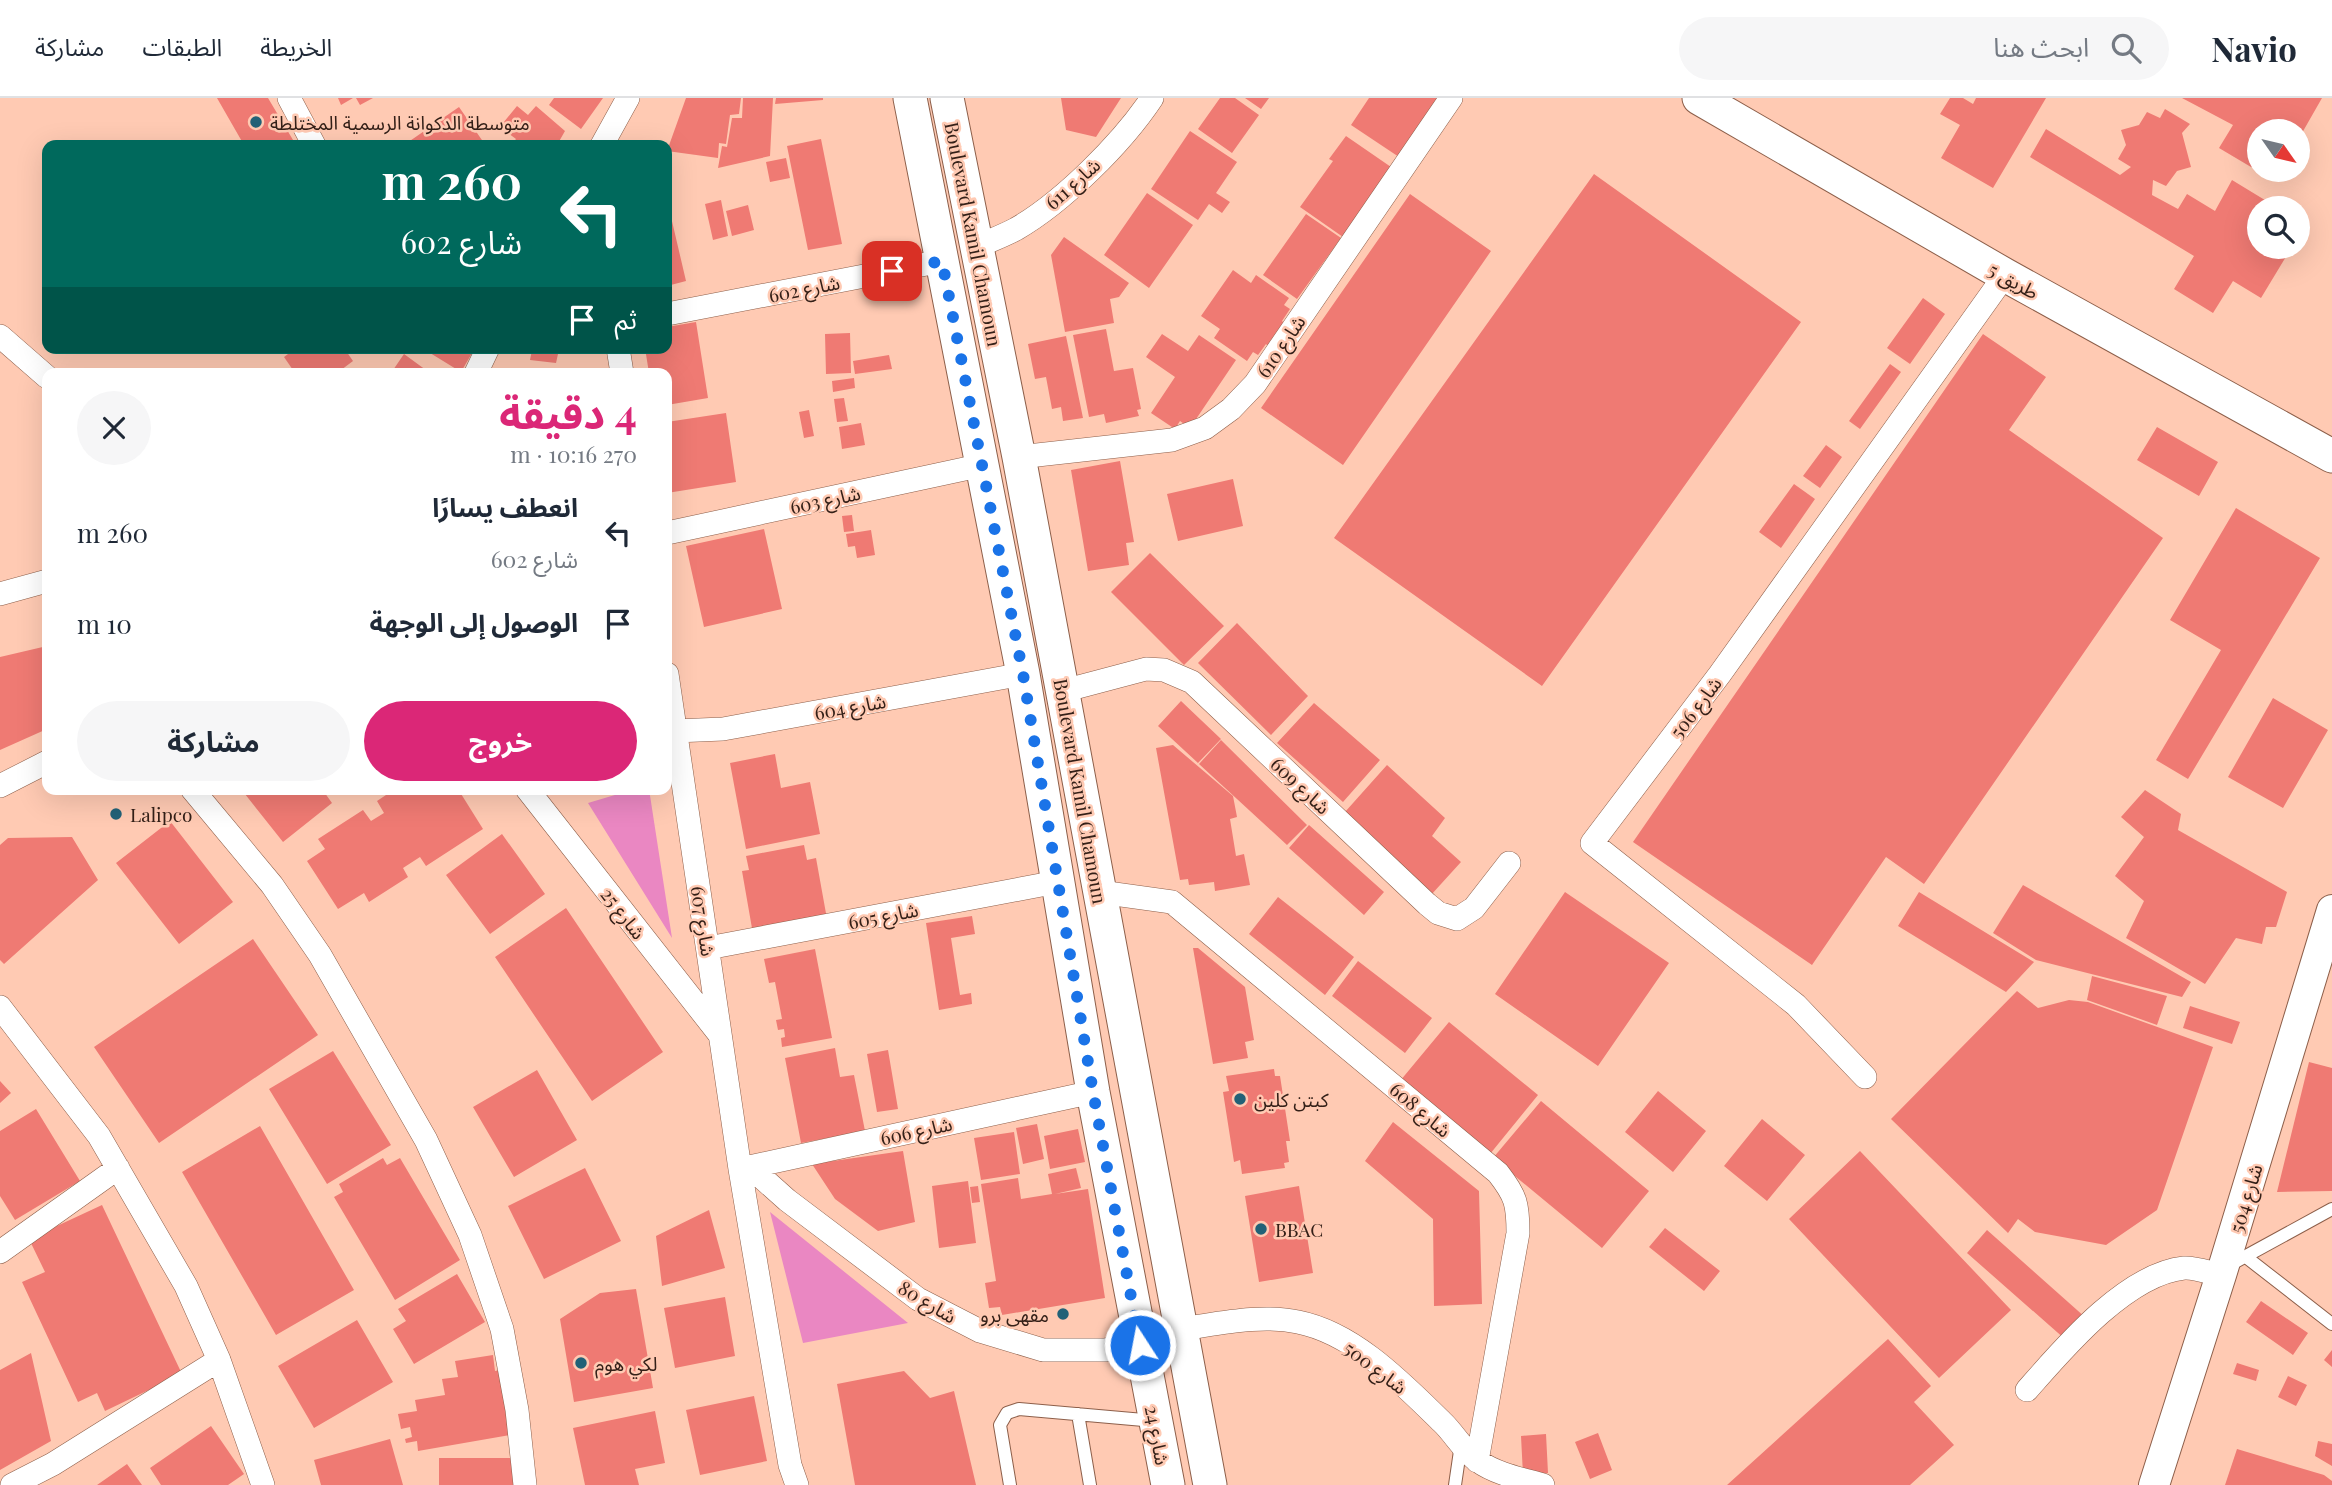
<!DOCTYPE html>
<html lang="ar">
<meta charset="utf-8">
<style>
:root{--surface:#fff;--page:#f6f6f7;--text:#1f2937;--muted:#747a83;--line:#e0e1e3;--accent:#db2777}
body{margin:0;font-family:"Playfair Display","Noto Sans Arabic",serif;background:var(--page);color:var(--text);direction:rtl;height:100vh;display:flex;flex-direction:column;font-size:26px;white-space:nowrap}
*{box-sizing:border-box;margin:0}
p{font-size:23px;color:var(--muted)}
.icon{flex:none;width:38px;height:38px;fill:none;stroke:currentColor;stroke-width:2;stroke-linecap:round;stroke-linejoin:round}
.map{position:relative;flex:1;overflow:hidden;direction:ltr}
.drawer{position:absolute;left:42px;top:270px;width:630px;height:427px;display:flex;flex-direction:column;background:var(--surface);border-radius:14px;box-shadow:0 7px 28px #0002;direction:rtl}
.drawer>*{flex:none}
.hud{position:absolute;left:42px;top:42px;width:630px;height:214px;border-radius:14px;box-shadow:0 7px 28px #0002;direction:rtl;background:#00695c;color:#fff;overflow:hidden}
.needle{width:46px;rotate:124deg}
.fabs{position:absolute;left:2247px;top:21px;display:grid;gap:14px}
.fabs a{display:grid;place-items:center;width:63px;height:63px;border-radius:50%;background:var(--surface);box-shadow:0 7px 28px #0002;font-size:35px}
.pin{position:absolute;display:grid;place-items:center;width:60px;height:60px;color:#fff;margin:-30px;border-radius:14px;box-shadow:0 4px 10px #0006}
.me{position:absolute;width:77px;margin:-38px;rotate:349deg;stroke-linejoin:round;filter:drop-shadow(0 0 5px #0008)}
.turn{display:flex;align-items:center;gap:24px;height:147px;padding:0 35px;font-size:32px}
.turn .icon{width:91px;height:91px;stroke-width:2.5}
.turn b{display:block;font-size:49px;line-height:60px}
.then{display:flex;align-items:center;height:66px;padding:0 35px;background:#0003;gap:14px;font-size:26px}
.round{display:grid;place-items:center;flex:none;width:74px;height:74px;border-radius:37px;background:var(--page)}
.headline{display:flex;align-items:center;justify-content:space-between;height:119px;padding:0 35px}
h1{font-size:42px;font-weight:700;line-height:52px;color:var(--accent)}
.primary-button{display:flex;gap:14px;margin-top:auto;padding:14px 35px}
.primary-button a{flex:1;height:80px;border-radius:42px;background:var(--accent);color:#fff;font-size:28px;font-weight:700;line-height:80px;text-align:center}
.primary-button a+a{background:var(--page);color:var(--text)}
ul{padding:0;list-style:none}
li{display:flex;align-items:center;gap:21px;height:91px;padding:0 35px}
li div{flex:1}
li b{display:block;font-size:26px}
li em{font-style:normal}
header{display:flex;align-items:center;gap:42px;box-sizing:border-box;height:98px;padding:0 35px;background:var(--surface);border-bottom:2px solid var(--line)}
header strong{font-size:33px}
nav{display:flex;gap:38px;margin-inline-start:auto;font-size:24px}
.search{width:490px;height:63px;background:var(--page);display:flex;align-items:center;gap:18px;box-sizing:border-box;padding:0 24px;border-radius:38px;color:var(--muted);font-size:26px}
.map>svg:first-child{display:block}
.green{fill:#ea87c2}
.building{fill:#ef7a73}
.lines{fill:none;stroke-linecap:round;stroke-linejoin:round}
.service-casing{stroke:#8d5f4a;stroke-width:14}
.minor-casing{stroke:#8d5f4a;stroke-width:24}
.tertiary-casing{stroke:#8d5f4a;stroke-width:32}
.secondary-casing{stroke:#8d5f4a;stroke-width:35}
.service{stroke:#fff;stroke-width:12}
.minor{stroke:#fff;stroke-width:23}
.tertiary{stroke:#fff;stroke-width:30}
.secondary{stroke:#fff;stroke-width:33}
.route{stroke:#1a73e8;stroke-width:12;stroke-dasharray:0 21.6}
.poi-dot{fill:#226177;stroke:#ffcab3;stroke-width:2.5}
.labels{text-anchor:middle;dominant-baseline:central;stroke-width:5;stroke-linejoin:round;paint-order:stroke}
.poi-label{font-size:19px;fill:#342018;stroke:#ffcab3;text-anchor:start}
.street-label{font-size:19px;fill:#342018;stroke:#ffcab3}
</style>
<header>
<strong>Navio</strong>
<div class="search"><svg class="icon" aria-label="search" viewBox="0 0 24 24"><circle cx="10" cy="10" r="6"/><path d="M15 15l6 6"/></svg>ابحث هنا</div>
<nav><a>الخريطة</a><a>الطبقات</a><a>مشاركة</a></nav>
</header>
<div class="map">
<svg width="2332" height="1387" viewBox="0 0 2332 1387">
<rect width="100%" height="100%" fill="#ffcab3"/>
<path class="green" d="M635 691H649L672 840 588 705Z
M770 1114 908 1225 803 1245Z"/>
<path class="building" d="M217 0H268L296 47H244Z
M338 0H353L341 7Z
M356 0H373L360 7Z
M554 0H603L581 31 549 7Z
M686 0H741L739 16 730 17 726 46 719 45 718 60 667 53Z
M743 0H773L770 58 718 70 722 48 727 49 732 20H742Z
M776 0H823V2L775 6Z
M1061 0H1121L1096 39 1066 32Z
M1220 0H1235L1259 17 1232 55 1198 31Z
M1245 0H1269L1261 11Z
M1369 0H1438L1399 59 1351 27Z
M1950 0H1963L1973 6 1976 0H2046L1993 90 1941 60 1960 27 1940 16Z
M2182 0H2322L2298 42V33H2259V70L2251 69 2219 50 2233 27Z
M517 8 528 17 536 8 565 33 557 47H511L516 41 508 35 511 32 503 25Z
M459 9 484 45 481 47H404Z
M2165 11 2190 26 2182 35 2191 69 2177 73 2166 88 2153 82 2152 97 2178 111 2187 96 2215 113 2232 82 2278 110H2259V149H2274L2287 157 2261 200 2233 183 2213 215 2174 191 2194 158 2030 59 2046 31 2120 77 2131 69 2118 61 2126 47 2121 32 2139 27 2147 14 2160 20Z
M1190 33 1237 64 1216 95 1230 104 1222 115 1209 106 1198 122 1151 91Z
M1346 38 1391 69 1343 139 1300 109 1333 63 1329 61Z
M821 41 842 146 808 152 787 48Z
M786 60 790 80 770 84 766 64Z
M1594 76 1801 224 1542 588 1334 440Z
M1147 95 1193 127 1149 190 1104 157Z
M1410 96 1491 153 1343 367 1261 310Z
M721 102 728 138 713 142 705 106Z
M668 106 686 183 667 188V107Z
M748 107 754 132 732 138 726 113Z
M1306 116 1341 140 1297 201 1263 177Z
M1064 139 1129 185 1119 199 1110 201 1114 225 1065 234 1051 157Z
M1233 172 1251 185 1256 177 1289 200 1284 207 1290 211 1282 223 1285 226 1269 249 1266 246 1258 257 1253 254 1247 263 1214 240 1220 231 1201 218Z
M1923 200 1945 216 1910 266 1887 250Z
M696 224 708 300 667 307V275H649L645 250H667V229Z
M1106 231 1114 273 1133 270 1141 311 1137 312 1139 318 1106 325 1104 316 1089 319 1073 237Z
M850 235 851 275 826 276 825 236Z
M1162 236 1188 253 1199 237 1236 262 1190 330 1180 323 1175 331 1151 315 1175 279 1146 259Z
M1983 236 2046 279 2009 332 2163 440 1924 786 1886 759 1812 867 1633 744Z
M1066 238 1083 320 1063 323 1061 309 1052 311 1046 279 1035 281 1028 246Z
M296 250H344L353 263 337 275H295L284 259Z
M422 250H475L461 274Z
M532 252 558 256 556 265 530 262Z
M404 256 430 275H391Z
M889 257 892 271 855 276 853 263Z
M1890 266 1901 274 1860 331 1849 323Z
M854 280 855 290 833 294 832 283Z
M844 300 848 323 837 324 834 301Z
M809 312 814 338 804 340 799 314Z
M726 315 736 384 667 395V324Z
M861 325 865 347 842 351 839 329Z
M2157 329 2218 364 2199 398 2137 362Z
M1826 347 1842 359 1820 390 1803 378Z
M1120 363 1134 444 1126 445 1129 467 1088 473 1071 372Z
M1233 381 1243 428 1178 443 1167 396Z
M1794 386 1815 401 1781 450 1759 434Z
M2236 410 2320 460 2188 681 2156 662 2221 552 2170 522Z
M852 417 854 433 844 434 842 418Z
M764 431 782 511 704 529 686 448Z
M871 432 875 457 857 460 855 448 848 449 846 436Z
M1150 455 1224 528 1184 567 1111 494Z
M1237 525 1308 598 1271 637 1198 565Z
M47 548V631L0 652V559Z
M2273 600 2328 632 2283 710 2228 679Z
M1181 603 1221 641 1198 665 1158 628Z
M1314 605 1380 662 1343 704 1277 645Z
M1221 642 1307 727 1287 747 1199 666Z
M1173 647 1233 698 1237 719 1230 721 1236 758 1244 756 1250 787 1215 793 1214 784 1189 787 1188 781 1180 782 1156 650Z
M775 656 781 690 810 684 820 736 746 751 730 665Z
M1387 667 1445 720 1432 738 1461 764 1431 797 1345 714Z
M241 691H322L332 705 283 744Z
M395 691H458L483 731 426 768 420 759 403 770 408 779 369 804 364 795 338 811 307 763 325 751 318 741 363 712 371 723 384 715 377 703Z
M2145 692 2181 716 2178 732 2287 794 2276 829H2266L2262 846 2236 840 2205 886 2126 840 2144 803 2115 778 2144 739 2121 719Z
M170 723 233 804 179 846 116 765Z
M1309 727 1384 794 1364 817 1289 750Z
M502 736 545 796 490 836 446 777Z
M72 739 98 782 4 866 0 862V747L8 740Z
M804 747 807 762 816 760 827 821 753 836 742 773 749 772 746 758Z
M2023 787 2191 884 2182 899 2036 862 1993 835Z
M1565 794 1669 865 1598 968 1495 896Z
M1919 794 2034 864 2006 894 1898 828Z
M1278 799 1354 859 1325 897 1249 836Z
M566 810 663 954 592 1003 495 859Z
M972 818 975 836 951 840 960 897 971 895 972 906 939 912 926 825Z
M253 841 318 937 159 1045 94 949Z
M1193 850H1198L1245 889 1254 942 1245 944 1248 960 1213 966Z
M815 851 832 940 782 949 781 940 785 939 784 931 778 932 776 922 782 921 775 884 769 885 764 861Z
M1358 863 1432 920 1405 955 1332 898Z
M2092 878 2167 898 2157 927 2087 902Z
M2017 893 2038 910 2069 902 2088 904 2213 949 2157 1112 2106 1147 2035 1134 2018 1121 2008 1135 1891 1021Z
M2190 908 2240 924 2232 946 2183 930Z
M1449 924 1538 997 1490 1056 1400 983Z
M835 950 840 979 854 977 865 1033 801 1045 785 960Z
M888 952 898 1011 877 1014 867 956Z
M333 953 391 1047 327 1086 269 991Z
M2309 964 2332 970V1093L2277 1094Z
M1274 971 1275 978H1280L1290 1043H1286L1289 1064 1284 1065 1285 1070 1242 1076 1240 1062 1234 1064 1223 994 1229 993 1226 978Z
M537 972 577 1042 514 1079 473 1009Z
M0 983 11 995 0 1005Z
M1658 993 1706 1033 1673 1074 1625 1034Z
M1541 1003 1649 1093 1602 1150 1493 1060Z
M36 1011 80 1083 15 1122 0 1098V1033Z
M1762 1021 1805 1057 1767 1103 1724 1068Z
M1393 1024 1479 1093 1482 1206 1434 1208 1433 1121 1365 1063Z
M1037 1026 1044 1061 1023 1066 1016 1030Z
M260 1028 354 1192 276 1237 182 1074Z
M1078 1031 1085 1064 1050 1071 1044 1038Z
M1014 1034 1020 1076 981 1082 974 1040Z
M903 1053 915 1124 878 1133 835 1101 812 1066Z
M1860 1053 2011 1212 1939 1280 1789 1121Z
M383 1060 387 1067 400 1060 460 1162 395 1202 334 1099 343 1094 339 1086Z
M585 1070 621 1143 544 1181 508 1108Z
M1076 1070 1081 1090 1055 1096 1088 1091 1105 1200 1002 1217 1000 1209 989 1210 985 1185 996 1183 981 1086 1018 1080 1021 1101 1052 1096 1048 1076Z
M968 1083 976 1145 939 1150 932 1088Z
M978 1088 980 1104 972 1105 970 1089Z
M1299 1088 1313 1175 1259 1184 1245 1098Z
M102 1107 182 1276 105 1313 97 1295 78 1304 22 1184 45 1174 29 1141Z
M709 1112 725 1170 662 1188 656 1138Z
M1665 1130 1720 1173 1704 1193 1649 1149Z
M1987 1132 2086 1220 2066 1242 1967 1155Z
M457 1176 485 1224 414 1266 393 1231 406 1223 398 1211Z
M636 1191 653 1290 574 1304 560 1221 600 1195Z
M725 1199 735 1258 675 1270 664 1210Z
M2261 1203 2308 1235 2293 1257 2246 1224Z
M357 1222 393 1284 314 1330 278 1268Z
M1888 1241 1931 1288 1914 1304 1954 1347 1910 1387H1727Z
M2332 1252V1269L2324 1262Z
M31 1255 51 1343 0 1372V1272Z
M493 1257 495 1273 500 1272 510 1337 418 1353 417 1343 406 1345 405 1341 412 1339 410 1329 401 1331 398 1316 417 1313 415 1302 445 1297 442 1281 458 1279 455 1263Z
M2237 1265 2259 1272 2256 1283 2233 1276Z
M904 1273 930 1300 954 1293 976 1387H855L837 1286Z
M2288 1278 2307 1287 2296 1308 2278 1299Z
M754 1298 767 1363 700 1377 686 1312Z
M655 1313 665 1365 635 1371 639 1387H585L573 1330Z
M211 1328 244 1376 228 1387H161L150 1370Z
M1598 1335 1612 1372 1590 1381 1575 1344Z
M1546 1336 1548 1375 1523 1377 1521 1338Z
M390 1341 403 1387H321L314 1362Z
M2318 1343 2332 1346V1368L2315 1358Z
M2237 1351 2324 1377 2332 1383V1387H2225Z
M439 1360H513V1387H439Z
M127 1366 142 1387H97Z"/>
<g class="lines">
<g class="service-casing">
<path id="service" d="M2246 1159 2332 1226
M2226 1169 2332 1111
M1078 1316 1090 1387
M1010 1387 1000 1327 1007 1315 1019 1311 1155 1323
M1455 1387 1461 1346"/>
</g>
<g class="minor-casing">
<path id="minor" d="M289 0 314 47
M602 47 628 0
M976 149C989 143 1003 138 1016 131 1063 104 1122 45 1152 0
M667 216 942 163
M0 238 47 279
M618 250 622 275
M476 275 488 250
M1019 359 1172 342 1205 330 1231 311 1255 286 1451 0
M667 435 983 367
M0 496 47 483
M667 576 740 1071 790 1367 797 1387
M1063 593 1146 571 1164 572 1192 584 1427 806 1438 815 1457 821 1474 810 1509 765
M675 633 723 631 1023 576
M0 688 47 664
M192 691 272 787 320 857 426 1042 470 1137 502 1231 517 1312 525 1387
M527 691 720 937
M1100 794 1172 804 1498 1075C1516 1098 1518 1106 1518 1135L1477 1363
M708 850 1057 784
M0 909 99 1038 186 1188 219 1262 263 1387
M1865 979 1796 907 1592 745 1720 576 2005 177
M750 1069 787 1102 918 1201 980 1233 1043 1252H1105L1140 1247
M740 1071 1093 994
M0 1154 118 1070
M1180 1231C1218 1226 1260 1216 1298 1224 1354 1235 1402 1285 1442 1324 1454 1335 1464 1354 1478 1363 1496 1376 1522 1381 1543 1387
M2027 1292C2063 1251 2126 1176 2184 1170 2195 1169 2210 1175 2221 1177
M12 1387 53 1366 219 1262"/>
</g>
<g class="tertiary-casing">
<path id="tertiary" d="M2154 1387 2221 1177 2332 812"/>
</g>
<g class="secondary-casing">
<path id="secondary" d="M910 0 1023 576 1093 994 1168 1387
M947 0 1019 359 1210 1387
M1699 0 2005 177 2332 358"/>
</g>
<use href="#service" class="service"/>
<use href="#minor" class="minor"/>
<use href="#tertiary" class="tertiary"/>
<use href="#secondary" class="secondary"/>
</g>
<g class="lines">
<path class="route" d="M892 173 942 163 1023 576 1093 994 1140 1247"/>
</g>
<g class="poi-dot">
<circle cx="256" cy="24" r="7"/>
<circle cx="116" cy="716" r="7"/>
<circle cx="1240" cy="1001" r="7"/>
<circle cx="1261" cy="1131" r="7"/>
<circle cx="1063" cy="1216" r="7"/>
<circle cx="581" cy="1265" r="7"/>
</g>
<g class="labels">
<g class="poi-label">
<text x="270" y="24">متوسطة الدكوانة الرسمية المختلطة</text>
<text x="130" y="716">Lalipco</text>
<text x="1254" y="1001">كبتن كلين</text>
<text x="1275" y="1131">BBAC</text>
<text x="1049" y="1216" text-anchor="end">مقهى برو</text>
<text x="595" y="1265">لكي هوم</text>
</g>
<g class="street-label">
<text transform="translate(1072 85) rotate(-42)">شارع 611</text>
<text transform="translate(974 136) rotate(79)">Boulevard Kamil Chamoun</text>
<text transform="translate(2014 182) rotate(29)">طريق 5</text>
<text transform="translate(804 190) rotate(-11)">شارع 602</text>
<text transform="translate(1280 248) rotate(-56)">شارع 610</text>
<text transform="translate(825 401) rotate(-12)">شارع 603</text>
<text transform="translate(850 608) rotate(-10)">شارع 604</text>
<text transform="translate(1695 609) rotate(-53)">شارع 506</text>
<text transform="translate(1301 687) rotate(43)">شارع 609</text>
<text transform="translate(1081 693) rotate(80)">Boulevard Kamil Chamoun</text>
<text transform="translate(624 815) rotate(52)">شارع 25</text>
<text transform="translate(883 817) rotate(-11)">شارع 605</text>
<text transform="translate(704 823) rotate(81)">شارع 607</text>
<text transform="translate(1421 1011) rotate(40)">شارع 608</text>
<text transform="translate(916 1032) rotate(-12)">شارع 606</text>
<text transform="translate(2245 1100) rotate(-73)">شارع 504</text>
<text transform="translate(928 1203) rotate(31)">شارع 80</text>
<text transform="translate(1376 1269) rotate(37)">شارع 500</text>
<text transform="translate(1158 1337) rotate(79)">شارع 24</text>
</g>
</g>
</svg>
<div class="fabs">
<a><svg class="needle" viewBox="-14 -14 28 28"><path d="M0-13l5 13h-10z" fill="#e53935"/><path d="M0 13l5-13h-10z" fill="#747a83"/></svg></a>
<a><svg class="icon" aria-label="search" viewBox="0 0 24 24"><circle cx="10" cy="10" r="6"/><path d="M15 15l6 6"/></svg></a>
</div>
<div class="pin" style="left:892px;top:173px;background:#d93025"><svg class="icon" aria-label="arrive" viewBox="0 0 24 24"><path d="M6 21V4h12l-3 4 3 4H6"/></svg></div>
<svg class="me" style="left:1140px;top:1247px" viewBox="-20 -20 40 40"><circle r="17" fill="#1a73e8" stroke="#fff" stroke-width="3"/><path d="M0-11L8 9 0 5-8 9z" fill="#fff"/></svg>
<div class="hud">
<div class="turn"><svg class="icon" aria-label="left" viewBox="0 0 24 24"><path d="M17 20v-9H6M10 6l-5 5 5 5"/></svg><div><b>260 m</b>شارع 602</div></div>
<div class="then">ثم<svg class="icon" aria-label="arrive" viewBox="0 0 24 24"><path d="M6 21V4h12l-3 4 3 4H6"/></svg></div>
</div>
<section class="drawer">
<div class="headline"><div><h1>4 دقيقة</h1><p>270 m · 10:16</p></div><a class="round"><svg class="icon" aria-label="close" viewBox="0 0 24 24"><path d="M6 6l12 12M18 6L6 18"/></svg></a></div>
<ul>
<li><svg class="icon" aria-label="left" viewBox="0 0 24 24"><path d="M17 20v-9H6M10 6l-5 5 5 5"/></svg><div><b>انعطف يسارًا</b><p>شارع 602</p></div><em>260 m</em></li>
<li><svg class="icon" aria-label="arrive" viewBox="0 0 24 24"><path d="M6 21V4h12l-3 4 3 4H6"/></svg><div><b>الوصول إلى الوجهة</b></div><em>10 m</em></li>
</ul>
<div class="primary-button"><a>خروج</a><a>مشاركة</a></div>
</section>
</div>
